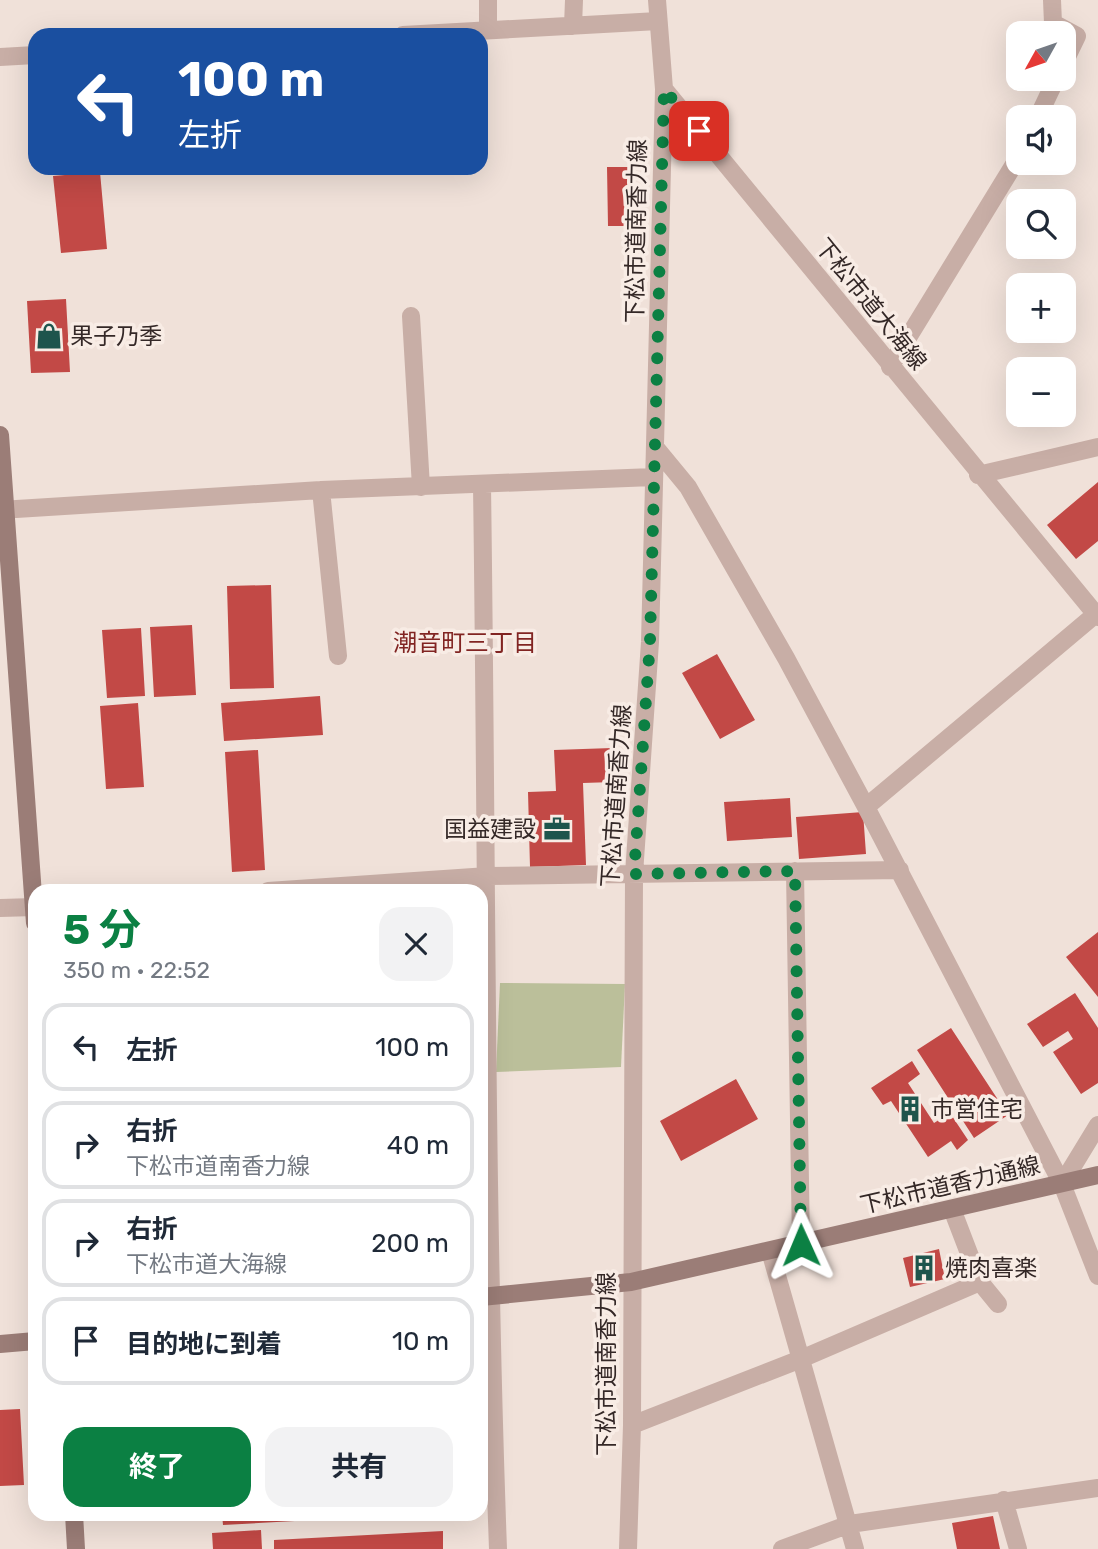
<!DOCTYPE html>
<html lang="ja">
<meta charset="utf-8">
<style>
:root{--surface:#fff;--page:#f2f2f3;--text:#1f2937;--muted:#747a83;--line:#e0e1e3;--accent:#0b8043}
body{margin:0;font-family:Rubik,"Noto Sans JP",sans-serif;background:var(--page);color:var(--text);height:100vh;display:flex;flex-direction:column;font-size:26px;white-space:nowrap}
*{box-sizing:border-box;margin:0}
p{font-size:23px;color:var(--muted)}
.icon{flex:none;width:38px;height:38px;fill:none;stroke:currentColor;stroke-width:2;stroke-linecap:round;stroke-linejoin:round}
.map{position:relative;flex:1;overflow:hidden}
.details{position:absolute;left:28px;top:884px;width:460px;height:637px;display:flex;flex-direction:column;background:var(--surface);border-radius:21px;box-shadow:0 7px 28px #0002}
.details>*{flex:none}
.hud{position:absolute;left:28px;top:28px;width:460px;height:147px;border-radius:21px;box-shadow:0 7px 28px #0002;background:#1a4fa0;color:#fff;overflow:hidden}
.needle{width:46px;rotate:230deg}
.tools{position:absolute;left:1006px;top:21px;display:grid;gap:14px}
.tools a{display:grid;place-items:center;width:70px;height:70px;border-radius:14px;background:var(--surface);box-shadow:0 7px 28px #0002;font-size:35px}
.pin{position:absolute;display:grid;place-items:center;width:60px;height:60px;color:#fff;margin:-30px;border-radius:14px;box-shadow:0 4px 10px #0006}
.me{position:absolute;width:77px;margin:-38px;rotate:359deg;stroke-linejoin:round;filter:drop-shadow(0 0 5px #0008)}
.turn{display:flex;align-items:center;gap:24px;height:147px;padding:0 35px;font-size:32px}
.turn .icon{width:91px;height:91px;stroke-width:2.5}
.turn b{display:block;font-size:49px;line-height:60px}
.round{display:grid;place-items:center;flex:none;width:74px;height:74px;border-radius:21px;background:var(--page)}
.head{display:flex;align-items:center;justify-content:space-between;height:119px;padding:0 35px}
h1{font-size:42px;font-weight:700;line-height:52px;color:var(--accent)}
.button{display:flex;gap:14px;margin-top:auto;padding:14px 35px}
.button a{flex:1;height:80px;border-radius:21px;background:var(--accent);color:#fff;font-size:28px;font-weight:700;line-height:80px;text-align:center}
.button a+a{background:var(--page);color:var(--text)}
ul{padding:0;list-style:none}
li{display:flex;align-items:center;gap:21px;height:88px;margin:0 14px 10px;padding:0 21px;border:4px solid var(--line);border-radius:21px}
li div{flex:1}
li b{display:block;font-size:26px}
li em{font-style:normal}
.map>svg:first-child{display:block}
.green{fill:#bbbf9a}
.building{fill:#c24946}
.lines{fill:none;stroke-linecap:round;stroke-linejoin:round}
.street{stroke:#c8aea6;stroke-width:18}
.secondary{stroke:#9b7d77;stroke-width:18}
.route{stroke:#0b8043;stroke-width:12;stroke-dasharray:0 21.6}
.labels{text-anchor:middle;dominant-baseline:central;stroke-width:7;stroke-linejoin:round;paint-order:stroke}
.street-label{font-size:23px;fill:#342827;stroke:#f8ece5}
.poi-label{font-size:23px;fill:#342827;stroke:#f8ece5;text-anchor:start}
.neighbourhood-label{font-size:24px;fill:#812422;stroke:#f8ece5}
</style>
<div class="map">
<svg width="1098" height="1549" viewBox="0 0 1098 1549">
<rect width="100%" height="100%" fill="#f0e1d9"/>
<path class="green" d="M500 983 625 984 621 1067 496 1072Z"/>
<path class="building" d="M607 167H629L630 226H608Z
M100 172 107 249 61 253 53 176Z
M66 299 70 372 31 373 27 301Z
M1098 482V541L1076 559 1047 525Z
M271 585 274 688 230 689 227 586Z
M192 625 196 695 154 697 150 627Z
M141 628 145 696 107 698 102 630Z
M717 654 755 720 720 739 682 673Z
M320 696 323 735 224 741 221 703Z
M138 703 144 787 106 789 100 706Z
M612 748 613 782 583 783 586 865 530 867 528 792 556 791 554 750Z
M258 750 265 870 232 872 225 752Z
M790 798 792 837 727 841 724 802Z
M863 812 866 854 799 859 796 817Z
M1098 932V997L1066 957Z
M1075 993 1098 1028V1083L1081 1094 1053 1052 1073 1039 1068 1031 1043 1047 1027 1024Z
M951 1028 1008 1115 974 1138 917 1050Z
M912 1061 920 1074 908 1083 934 1123 950 1113 968 1140 957 1150 951 1141 928 1157 891 1101 883 1105 871 1088Z
M736 1079 758 1119 681 1161 660 1121Z
M939 1249 945 1279 910 1287 903 1258Z
M20 1409 24 1485 0 1486V1410Z
M222 1514H385V1516L223 1525Z
M993 1516 1000 1549H957L952 1523Z
M261 1530 262 1549H213L212 1533Z
M443 1531V1549H274V1540Z"/>
<g class="lines">
<path class="street" d="M488 0V30
M1052 0 1053 23 1077 36 1064 63
M573 26 574 0
M403 35 658 21
M0 57 35 55
M664 89 1098 617
M1038 117 1056 79
M411 316 421 487
M890 367 1018 158
M655 447 688 487 786 658 866 807 1062 1184 1098 1276
M978 475 1098 447
M482 485C487 840 485 1195 498 1549
M321 490 338 656
M0 510 321 490 653 477
M866 807 1096 614
M795 871 801 1245
M268 891 488 876 900 870
M0 908 35 907
M1062 1184 1098 1125
M952 1209 980 1282 998 1304
M770 1251 855 1549
M632 1425 801 1359 980 1282
M1004 1500 1018 1549
M628 1549 632 1425 634 874 650 642 664 89 657 0
M782 1549 850 1524 1098 1488"/>
<path class="secondary" d="M0 435 35 923
M481 1297 631 1282 1098 1175
M0 1344 35 1341
M74 1514 76 1549"/>
</g>
<g class="lines">
<path class="route" d="M699 131 664 89 650 642 634 874 795 871 801 1245"/>
</g>
<defs>
<g id="shop-bare" transform="scale(2.1)"><path d="M-5-2.5h2.3a2.7 3.5 0 0 1 5.4 0H5L5.5 6h-11ZM-1.5-2.5h3a1.5 2.3 0 0 0-3 0Z" fill="#1e544c" stroke="#f8ece5" stroke-width="2.5" paint-order="stroke"/></g>
<g id="office-bare" transform="scale(2.1)"><path d="M-6-3h4V-5.5h4V-3h4V5H-6ZM-1-4.5V-3h2v-1.5ZM-6 0V1H6V0Z" fill="#1e544c" stroke="#f8ece5" stroke-width="2.5" paint-order="stroke"/></g>
<g id="building-bare" transform="scale(2.1)"><path d="M-4-6H4V6H1V3H-1V6H-4ZM-2.5-4.3h1.7v1.8h-1.7ZM.8-4.3h1.7v1.8H.8ZM-2.5-1h1.7V.8h-1.7ZM.8-1h1.7V.8H.8Z" fill="#1e544c" stroke="#f8ece5" stroke-width="2.5" paint-order="stroke"/></g>
</defs>
<g fill-rule="evenodd">
<use href="#shop-bare" x="49" y="336"/>
<use href="#office-bare" x="557" y="829"/>
<use href="#building-bare" x="910" y="1109"/>
<use href="#building-bare" x="924" y="1268"/>
</g>
<g class="labels">
<g class="street-label">
<text transform="translate(636 231) rotate(-89)">下松市道南香力線</text>
<text transform="translate(871 304) rotate(51)">下松市道大海線</text>
<text transform="translate(616 796) rotate(-86)">下松市道南香力線</text>
<text transform="translate(950 1185) rotate(-13)">下松市道香力通線</text>
<text transform="translate(606 1364) rotate(-90)">下松市道南香力線</text>
</g>
<g class="poi-label">
<text x="70" y="336">果子乃季</text>
<text x="536" y="829" text-anchor="end">国益建設</text>
<text x="931" y="1109">市営住宅</text>
<text x="945" y="1268">焼肉喜楽</text>
</g>
<g class="neighbourhood-label">
<text x="465" y="643">潮音町三丁目</text>
</g>
</g>
</svg>
<div class="tools">
<a><svg class="needle" viewBox="-14 -14 28 28"><path d="M0-13l5 13h-10z" fill="#e53935"/><path d="M0 13l5-13h-10z" fill="#747a83"/></svg></a>
<a><svg class="icon" aria-label="sound" viewBox="0 0 24 24"><path d="M4 9h4l5-4v14l-5-4H4zM17 9q2 3 0 6"/></svg></a>
<a><svg class="icon" aria-label="search" viewBox="0 0 24 24"><circle cx="10" cy="10" r="6"/><path d="M15 15l6 6"/></svg></a>
<a>+</a>
<a>−</a>
</div>
<div class="pin" style="left:699px;top:131px;background:#d93025"><svg class="icon" aria-label="arrive" viewBox="0 0 24 24"><path d="M6 21V4h12l-3 4 3 4H6"/></svg></div>
<svg class="me" style="left:801px;top:1245px" viewBox="-20 -20 40 40"><path d="M0-17L14 15 0 8-14 15z" fill="#0b8043" stroke="#fff" stroke-width="4"/></svg>
<div class="hud">
<div class="turn"><svg class="icon" aria-label="left" viewBox="0 0 24 24"><path d="M17 20v-9H6M10 6l-5 5 5 5"/></svg><div><b>100 m</b>左折</div></div>
</div>
<section class="details">
<div class="head"><div><h1>5 分</h1><p>350 m · 22:52</p></div><a class="round"><svg class="icon" aria-label="close" viewBox="0 0 24 24"><path d="M6 6l12 12M18 6L6 18"/></svg></a></div>
<ul>
<li><svg class="icon" aria-label="left" viewBox="0 0 24 24"><path d="M17 20v-9H6M10 6l-5 5 5 5"/></svg><div><b>左折</b></div><em>100 m</em></li>
<li><svg class="icon" aria-label="right" viewBox="0 0 24 24"><path d="M7 20v-9h11M14 6l5 5-5 5"/></svg><div><b>右折</b><p>下松市道南香力線</p></div><em>40 m</em></li>
<li><svg class="icon" aria-label="right" viewBox="0 0 24 24"><path d="M7 20v-9h11M14 6l5 5-5 5"/></svg><div><b>右折</b><p>下松市道大海線</p></div><em>200 m</em></li>
<li><svg class="icon" aria-label="arrive" viewBox="0 0 24 24"><path d="M6 21V4h12l-3 4 3 4H6"/></svg><div><b>目的地に到着</b></div><em>10 m</em></li>
</ul>
<div class="button"><a>終了</a><a>共有</a></div>
</section>
</div>
